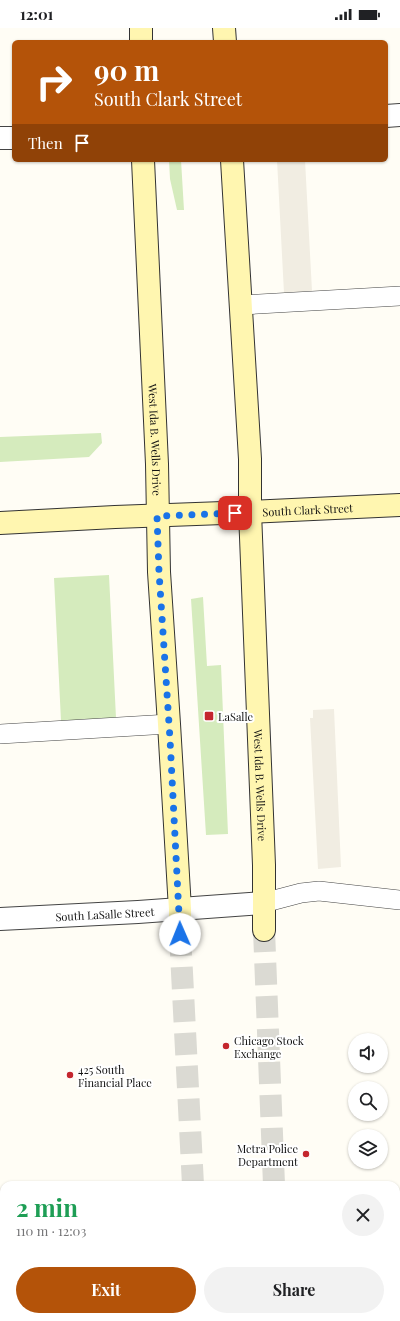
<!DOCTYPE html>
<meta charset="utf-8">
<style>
:root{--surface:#fff;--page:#f2f2f2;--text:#202124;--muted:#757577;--accent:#b45309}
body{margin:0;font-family:"Playfair Display",serif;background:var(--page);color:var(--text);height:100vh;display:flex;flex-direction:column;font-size:15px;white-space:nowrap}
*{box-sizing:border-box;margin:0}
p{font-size:13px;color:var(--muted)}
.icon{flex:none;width:22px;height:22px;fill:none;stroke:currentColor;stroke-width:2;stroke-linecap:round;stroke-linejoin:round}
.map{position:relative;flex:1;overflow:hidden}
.drawer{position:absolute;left:0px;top:1153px;width:400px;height:140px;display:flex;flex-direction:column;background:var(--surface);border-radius:12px 12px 0 0;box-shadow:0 1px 3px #0004}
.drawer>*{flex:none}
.banner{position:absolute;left:12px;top:12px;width:376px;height:122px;border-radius:6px;box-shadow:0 1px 3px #0004;background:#b45309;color:#fff;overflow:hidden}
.buttons{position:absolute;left:348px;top:1005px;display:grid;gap:8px}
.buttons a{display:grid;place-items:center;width:40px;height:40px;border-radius:50%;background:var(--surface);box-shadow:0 1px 3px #0004;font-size:20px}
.pin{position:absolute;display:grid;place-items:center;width:34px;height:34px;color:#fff;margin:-17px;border-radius:8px;box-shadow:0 2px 6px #0006}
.me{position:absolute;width:44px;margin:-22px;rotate:359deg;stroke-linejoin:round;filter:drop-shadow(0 0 3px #0008)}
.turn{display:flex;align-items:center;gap:14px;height:84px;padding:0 16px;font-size:18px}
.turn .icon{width:52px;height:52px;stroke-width:2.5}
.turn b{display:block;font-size:28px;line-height:34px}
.then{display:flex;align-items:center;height:38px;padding:0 16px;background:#0003;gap:8px;font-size:15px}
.round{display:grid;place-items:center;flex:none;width:42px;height:42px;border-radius:21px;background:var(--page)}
.overview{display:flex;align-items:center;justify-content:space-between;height:68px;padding:0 16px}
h1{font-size:24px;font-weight:700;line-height:30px;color:#1e9e55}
.cta{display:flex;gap:8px;margin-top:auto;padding:8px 16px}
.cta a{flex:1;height:46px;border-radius:24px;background:var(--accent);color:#fff;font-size:16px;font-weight:700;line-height:46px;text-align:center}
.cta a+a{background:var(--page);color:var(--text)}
.status{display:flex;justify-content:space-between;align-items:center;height:28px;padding:0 20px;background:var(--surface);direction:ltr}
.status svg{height:11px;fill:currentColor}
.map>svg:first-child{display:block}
.green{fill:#d5ebbd}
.plaza{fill:#f1ede2}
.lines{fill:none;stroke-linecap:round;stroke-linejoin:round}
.secondary-tunnel{stroke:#dbdad3;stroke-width:22;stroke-dasharray:22 11;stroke-linecap:butt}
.service-casing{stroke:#444;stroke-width:20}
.tertiary-casing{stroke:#444;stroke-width:24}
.secondary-casing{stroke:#333;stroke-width:24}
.service{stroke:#fff;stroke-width:19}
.tertiary{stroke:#fff;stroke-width:22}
.secondary{stroke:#fff6b0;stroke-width:22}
.route{stroke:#1a73e8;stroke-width:7;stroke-dasharray:0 12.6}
.poi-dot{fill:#c4262e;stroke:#fff;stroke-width:1.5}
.labels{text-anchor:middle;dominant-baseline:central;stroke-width:4;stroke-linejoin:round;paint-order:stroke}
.street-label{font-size:11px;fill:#111;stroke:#fff}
.poi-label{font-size:11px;fill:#111;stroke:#fff;text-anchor:start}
</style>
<div class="status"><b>12:01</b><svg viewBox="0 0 49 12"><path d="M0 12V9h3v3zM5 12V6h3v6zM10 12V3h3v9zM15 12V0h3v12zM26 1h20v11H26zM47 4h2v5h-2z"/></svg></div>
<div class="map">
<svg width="400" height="1293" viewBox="0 0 400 1293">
<rect width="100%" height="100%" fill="#fffdf5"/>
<path class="green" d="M169 132H181L184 182H177L170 151Z
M101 405 102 415 89 429 0 434V409Z
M109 547 116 690 61 693 54 550Z
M203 569 207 638 221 637 228 806 206 807 191 571Z"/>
<path class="plaza" d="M277 132H305L312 263 284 265Z
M334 681 341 839 318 841 310 690H313V682Z
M0 1229H4V1289H117V1293H0Z
M315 1289H331L332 1293H315Z
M344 1289H360V1293H345Z"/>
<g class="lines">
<path class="secondary-tunnel" d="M264 902 274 1157
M180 906 193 1157"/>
<g class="service-casing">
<path id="service" d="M241 277 400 268
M0 706 169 696
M263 875 301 865 319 863 400 872
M137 1289V1293"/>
</g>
<g class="tertiary-casing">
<g id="tertiary">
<path d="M386 88 400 87"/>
<path d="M0 110H14"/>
<path id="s1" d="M0 891 138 884 263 875"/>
</g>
</g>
<g class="secondary-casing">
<g id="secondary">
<path d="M141 0V14"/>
<path d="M224 0 225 14"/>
<path id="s2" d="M143 132 157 436 159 544 169 696 180 881V906"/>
<path id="s3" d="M232 132 250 431V484L264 837V902"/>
<path id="s4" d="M0 495 115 489 250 484 400 477"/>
<path d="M200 1289V1293"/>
<path d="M280 1289V1293"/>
</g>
</g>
<use href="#service" class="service"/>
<use href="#tertiary" class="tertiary"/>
<use href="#secondary" class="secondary"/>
</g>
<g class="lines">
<path class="route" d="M180 906 170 711 159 544 157 488 235 485"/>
</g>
<g class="poi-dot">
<rect x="204" y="683" width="10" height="10" rx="2"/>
<circle cx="226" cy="1018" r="4"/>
<circle cx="70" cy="1047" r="4"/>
<circle cx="306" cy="1126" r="4"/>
</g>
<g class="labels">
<g class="street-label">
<text stroke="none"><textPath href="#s2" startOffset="280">West Ida B. Wells Drive</textPath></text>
<text stroke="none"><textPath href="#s4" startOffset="308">South Clark Street</textPath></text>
<text stroke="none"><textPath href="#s3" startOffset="626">West Ida B. Wells Drive</textPath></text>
<text stroke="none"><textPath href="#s1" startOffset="105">South LaSalle Street</textPath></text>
</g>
<g class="poi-label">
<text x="218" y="688">LaSalle</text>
<text x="234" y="1012">Chicago Stock<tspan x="234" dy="13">Exchange</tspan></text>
<text x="78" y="1041">425 South<tspan x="78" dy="13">Financial Place</tspan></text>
<text x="298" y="1120" text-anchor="end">Metra Police<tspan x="298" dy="13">Department</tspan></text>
</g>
</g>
</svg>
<div class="buttons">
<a><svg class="icon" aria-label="sound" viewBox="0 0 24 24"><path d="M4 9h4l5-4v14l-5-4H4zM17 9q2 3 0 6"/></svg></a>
<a><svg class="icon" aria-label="search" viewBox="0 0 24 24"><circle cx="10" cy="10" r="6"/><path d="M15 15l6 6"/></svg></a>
<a><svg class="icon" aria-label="layers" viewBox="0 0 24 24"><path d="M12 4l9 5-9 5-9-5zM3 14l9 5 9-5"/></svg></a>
</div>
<div class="pin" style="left:235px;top:485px;background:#d93025"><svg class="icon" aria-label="arrive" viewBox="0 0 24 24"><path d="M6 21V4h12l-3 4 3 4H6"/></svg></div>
<svg class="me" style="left:180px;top:906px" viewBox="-20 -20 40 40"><circle r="19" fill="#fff"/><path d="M0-13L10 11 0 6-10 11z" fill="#1a73e8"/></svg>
<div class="banner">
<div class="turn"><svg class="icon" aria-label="right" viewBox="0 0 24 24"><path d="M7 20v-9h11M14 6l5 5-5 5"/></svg><div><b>90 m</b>South Clark Street</div></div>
<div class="then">Then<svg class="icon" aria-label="arrive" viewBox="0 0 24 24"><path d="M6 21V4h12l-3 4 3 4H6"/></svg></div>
</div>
<section class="drawer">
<div class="overview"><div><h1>2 min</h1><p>110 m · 12:03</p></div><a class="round"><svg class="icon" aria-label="close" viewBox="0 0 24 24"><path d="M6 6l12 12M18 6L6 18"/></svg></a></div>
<div class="cta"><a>Exit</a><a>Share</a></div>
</section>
</div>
